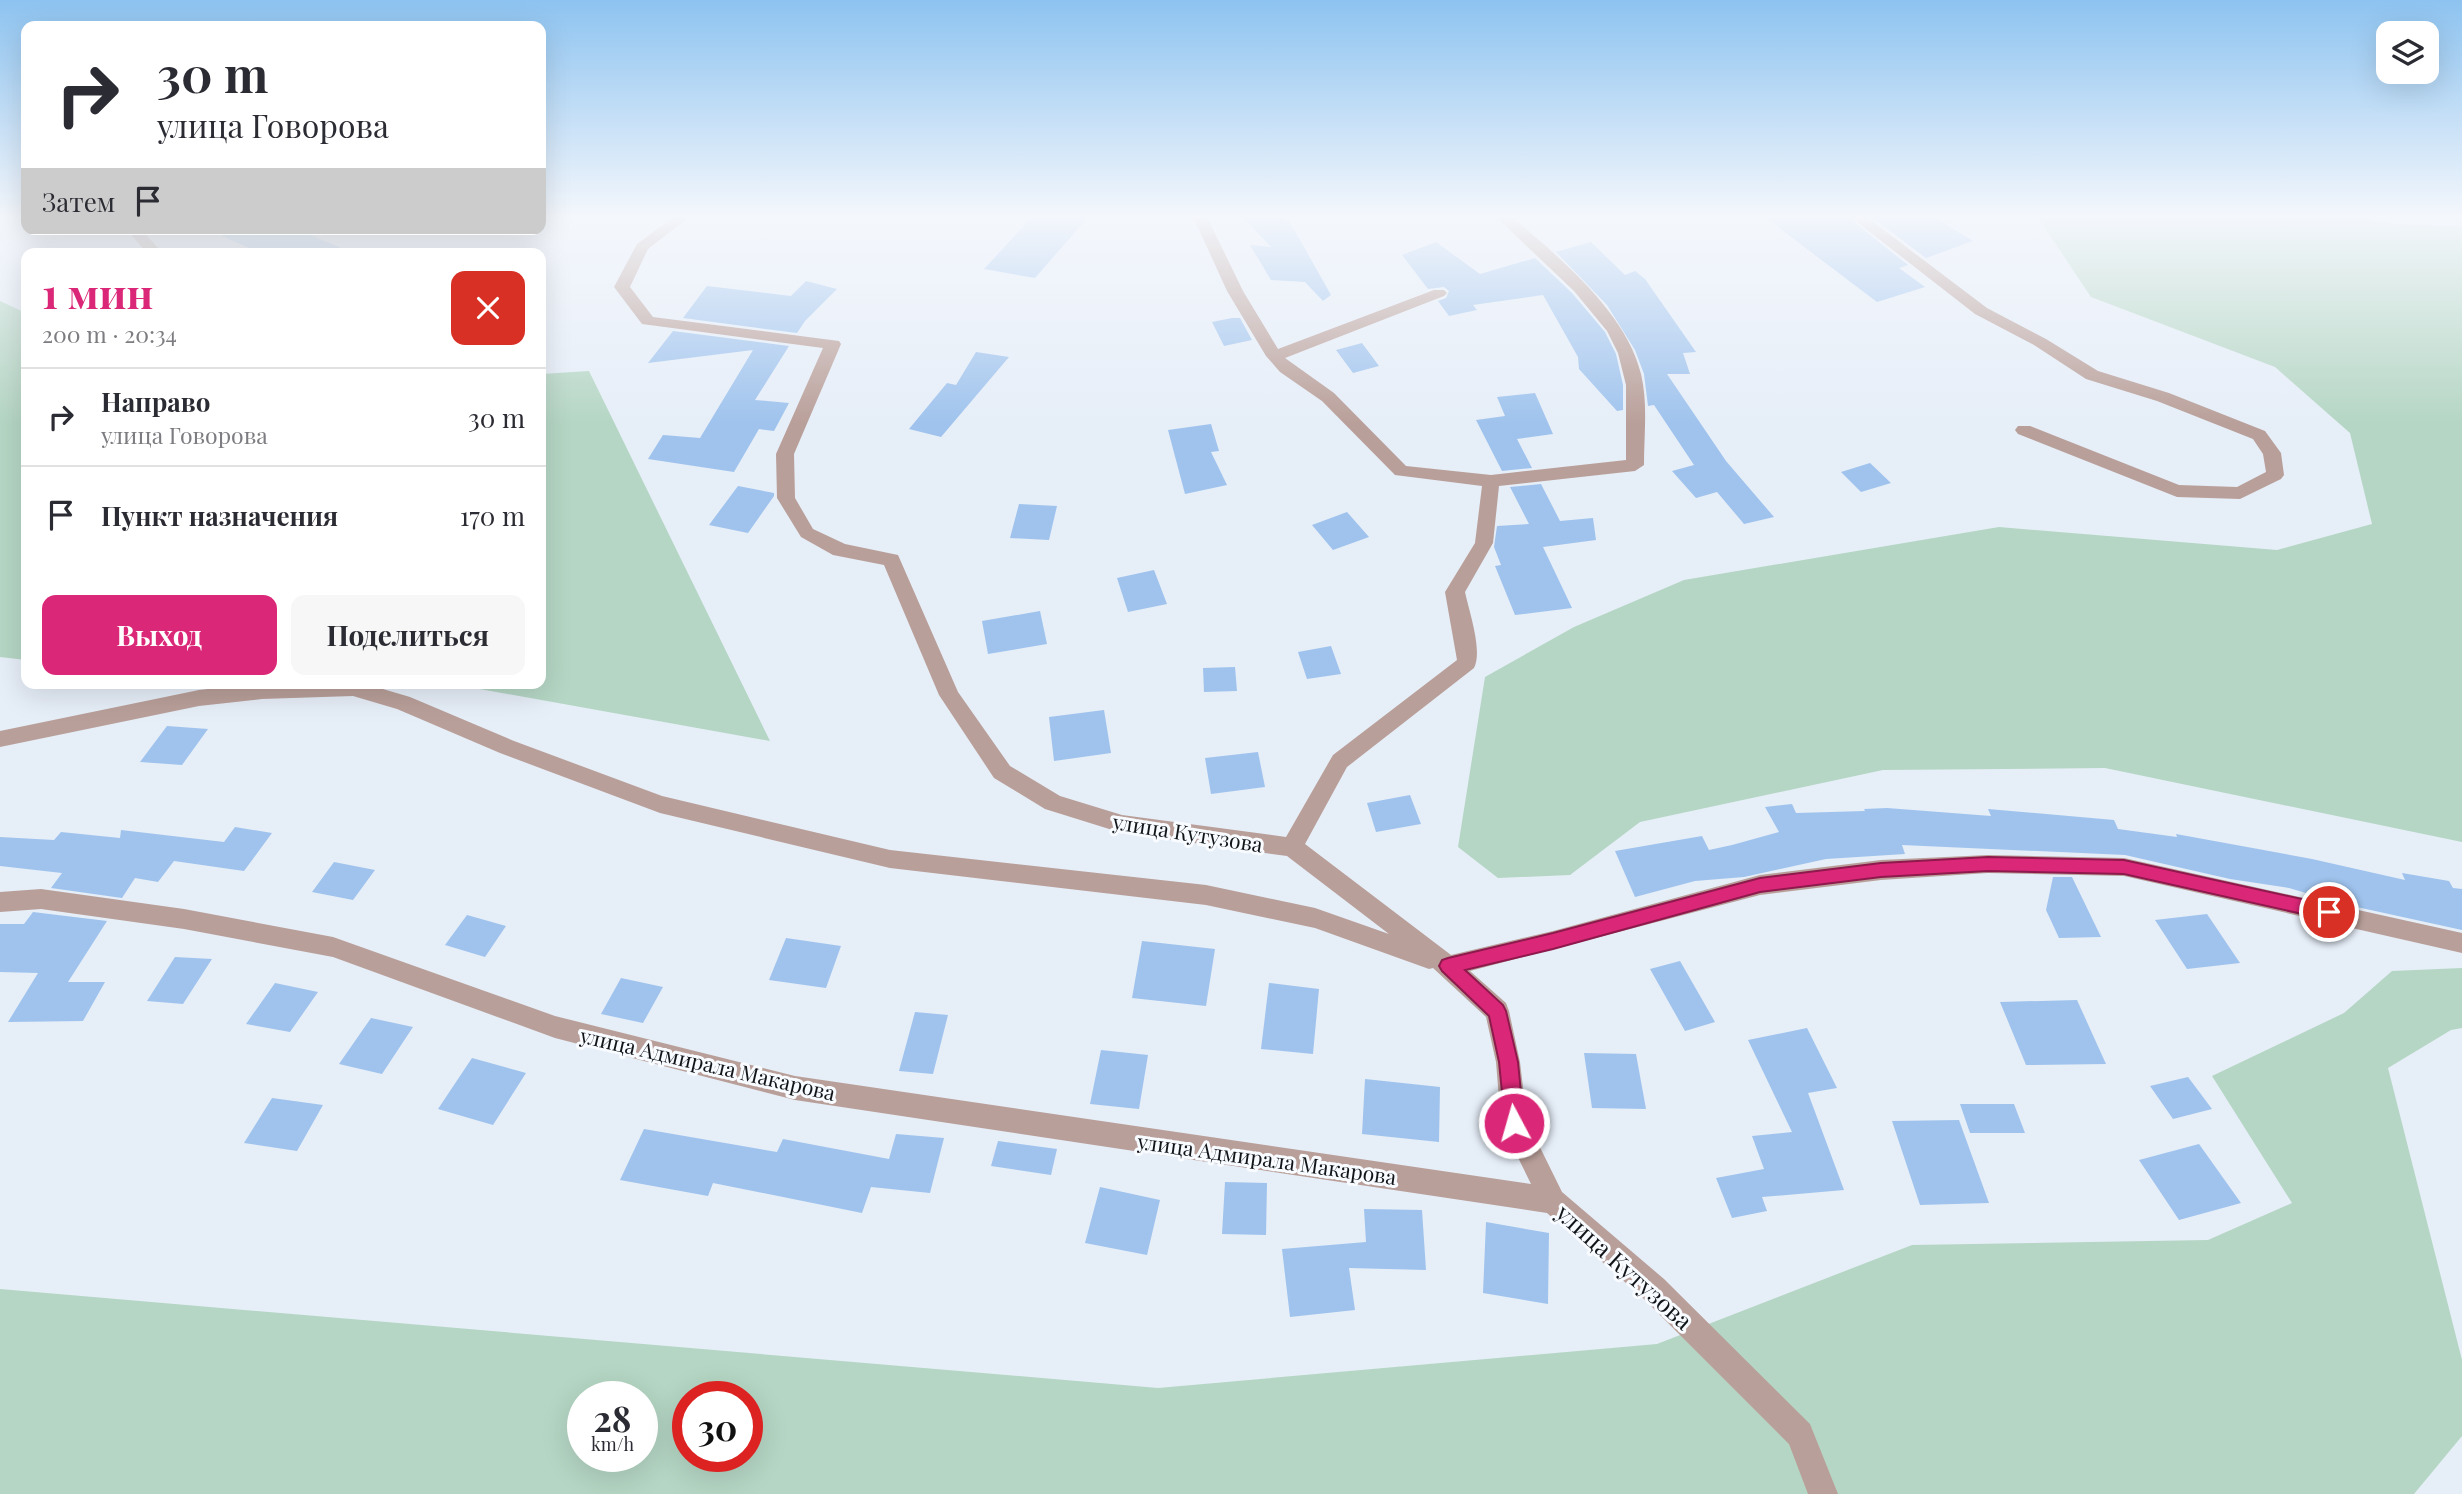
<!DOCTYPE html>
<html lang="ru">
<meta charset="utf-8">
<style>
:root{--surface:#fff;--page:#f7f7f7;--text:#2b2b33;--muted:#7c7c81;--line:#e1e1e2;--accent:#db2777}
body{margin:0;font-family:"Playfair Display",serif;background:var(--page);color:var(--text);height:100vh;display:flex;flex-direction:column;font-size:26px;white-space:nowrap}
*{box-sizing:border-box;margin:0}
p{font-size:23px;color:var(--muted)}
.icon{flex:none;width:38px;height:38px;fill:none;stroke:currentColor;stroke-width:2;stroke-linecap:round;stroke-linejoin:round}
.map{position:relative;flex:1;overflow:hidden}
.sheet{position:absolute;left:21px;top:248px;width:525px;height:441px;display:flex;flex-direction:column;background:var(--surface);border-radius:14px;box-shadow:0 7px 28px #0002}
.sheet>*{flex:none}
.banner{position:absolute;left:21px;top:21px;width:525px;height:214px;border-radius:14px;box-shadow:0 7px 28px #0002;background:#fff;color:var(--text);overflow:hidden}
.buttons{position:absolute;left:2376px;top:21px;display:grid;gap:14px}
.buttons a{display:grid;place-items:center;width:63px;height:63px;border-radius:14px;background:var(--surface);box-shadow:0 7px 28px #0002;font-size:35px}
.speed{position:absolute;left:567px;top:1381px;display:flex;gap:14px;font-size:35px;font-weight:700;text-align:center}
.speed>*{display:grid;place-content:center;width:91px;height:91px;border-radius:50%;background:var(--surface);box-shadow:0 7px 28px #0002;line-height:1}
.speed small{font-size:18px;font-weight:400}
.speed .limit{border:10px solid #d22;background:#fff;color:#111}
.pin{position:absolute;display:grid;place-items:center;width:60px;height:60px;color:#fff;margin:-30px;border:4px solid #fff;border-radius:50%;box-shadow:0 2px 7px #0007}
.me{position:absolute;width:77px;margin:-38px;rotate:354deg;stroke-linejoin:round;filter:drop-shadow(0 0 5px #0008)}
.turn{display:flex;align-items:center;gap:24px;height:147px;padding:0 21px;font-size:32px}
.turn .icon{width:91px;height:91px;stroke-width:2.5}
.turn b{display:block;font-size:49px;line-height:60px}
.then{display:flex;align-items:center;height:66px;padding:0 21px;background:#0003;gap:14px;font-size:26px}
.round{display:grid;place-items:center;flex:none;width:74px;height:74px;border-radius:14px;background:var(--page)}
.overview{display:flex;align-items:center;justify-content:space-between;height:119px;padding:0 21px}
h1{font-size:42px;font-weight:700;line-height:52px;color:var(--accent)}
.primary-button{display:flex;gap:14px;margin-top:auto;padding:14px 21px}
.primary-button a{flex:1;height:80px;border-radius:14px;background:var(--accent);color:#fff;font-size:28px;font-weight:700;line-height:80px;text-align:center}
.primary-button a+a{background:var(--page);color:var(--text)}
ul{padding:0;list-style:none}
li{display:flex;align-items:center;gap:21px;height:98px;padding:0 21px;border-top:2px solid var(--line)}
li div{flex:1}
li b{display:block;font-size:26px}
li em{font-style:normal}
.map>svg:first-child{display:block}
.green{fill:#b5d6c4;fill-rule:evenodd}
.building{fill:#9fc3ed}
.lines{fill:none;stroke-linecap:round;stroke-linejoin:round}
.street{fill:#b99f99;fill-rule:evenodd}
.route{fill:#db2777;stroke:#8e194d;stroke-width:2}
.labels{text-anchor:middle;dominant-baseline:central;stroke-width:6;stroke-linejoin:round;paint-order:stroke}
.street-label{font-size:21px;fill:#121518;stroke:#f8fbff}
.near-street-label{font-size:24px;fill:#121518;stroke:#f8fbff}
</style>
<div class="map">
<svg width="2462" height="1494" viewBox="0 0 2462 1494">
<rect width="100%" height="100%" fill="#e6eef8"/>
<path class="green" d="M2045 215H2343L2393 224 2462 227V842L2105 768 1883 770 1640 822 1570 875 1498 878 1458 847 1485 677 1574 627 1684 580 1999 527 2277 550 2372 524 2350 433 2275 367 2091 297 2039 219Z
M0 301 26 313V660L0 657Z
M589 371 770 741 452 684H541V374Z
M2462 968V1028L2451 1030 2388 1068 2462 1360V1436L2414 1494H0V1289L1158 1388 1657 1344 1912 1245 2208 1240 2292 1203 2212 1076 2344 1013 2392 971ZM583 1396H642V1456H583ZM688 1396H747V1456H688Z"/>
<path class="building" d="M1034 215H1090L1035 278 984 269Z
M1241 215H1281L1291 224 1331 295 1323 301 1305 282 1271 280 1250 245 1271 247Z
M1762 215H1845L1908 265 1899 268 1925 287 1877 302Z
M1869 215H1931L1973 241 1926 258Z
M207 229H296L353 253 262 254Z
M1436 242 1480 274 1535 258 1572 293 1605 332 1616 354 1623 385V410L1617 411 1579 369 1578 357 1543 295 1473 305 1477 310 1449 316 1438 301 1446 298 1449 291 1444 287 1428 289 1402 255Z
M1591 242 1625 275 1635 271 1645 279 1696 352 1683 353 1690 374H1667L1726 461 1774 517 1744 524 1717 492 1696 498 1672 471 1694 465 1654 405 1648 406 1644 374 1635 350 1607 305 1556 252Z
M806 281 837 289 805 321 797 333 683 318 707 286 791 296Z
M1232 318H1240L1252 340 1224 346 1212 322Z
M673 331 789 346 755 400 789 403 774 431 759 429 734 472 648 459 663 435 700 438 753 350 648 363Z
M1362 343 1379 366 1353 373 1336 350Z
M976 352 1009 357 941 437 909 429 947 383 956 385Z
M1535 393 1553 434 1517 439 1532 468 1502 471 1476 420 1505 416 1497 397Z
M1211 424 1219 451 1211 452 1227 485 1185 494 1168 430Z
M1870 463 1891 483 1861 492 1841 472Z
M1541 484 1560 521 1593 518 1596 540 1543 547 1572 608 1515 615 1495 566 1501 565 1494 547 1497 526 1529 524 1510 487Z
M738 486 774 493V496L748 533 709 525Z
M1019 504 1057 506 1049 540 1010 538Z
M1347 512 1369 537 1333 550 1312 525Z
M1154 570 1167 604 1128 612 1117 578Z
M1040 611 1047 644 988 654 982 621Z
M1331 646 1341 674 1307 679 1298 652Z
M1235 667 1237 691 1204 692 1203 668Z
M1104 710 1111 753 1054 761 1049 717Z
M167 726 208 729 182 765 140 762Z
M1258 752 1265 787 1211 794 1205 758Z
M1410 795 1421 824 1376 832 1367 803Z
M1792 804 1796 813 1865 811 1864 809 1887 808 1991 816 1988 809 2114 820 2118 829 2177 837 2176 834 2312 859 2405 880 2402 873 2449 881 2453 888 2462 889V930L2343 904 2289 888 2230 879 2125 855 1902 845 1905 854 1826 859 1744 877 1695 881 1635 897 1615 851 1702 836 1709 850 1732 845 1779 832 1765 807Z
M235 827 272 833 244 871 174 861 158 882 135 878 122 898 51 888 62 873 0 866V837L54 840 61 832 120 838 121 830 224 842Z
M334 862 375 870 353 900 312 892Z
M2053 877H2072L2101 937 2059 938 2046 910Z
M33 912 107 921 68 982H105L83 1021 8 1022 38 973 0 972V924H24Z
M2207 914 2240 963 2187 969 2155 920Z
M467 915 506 926 485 957 445 945Z
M786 938 841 946 826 988 769 980Z
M1142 941 1215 949 1206 1006 1132 998Z
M175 957 212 959 183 1004 147 1001Z
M1680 961 1715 1022 1685 1031 1650 969Z
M621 978 663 987 643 1023 601 1014Z
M275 983 318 992 290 1032 246 1024Z
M1269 983 1319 989 1313 1054 1261 1049Z
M2077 1000 2106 1064 2026 1065 2000 1002Z
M915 1012 948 1015 933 1074 899 1071Z
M371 1018 413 1027 382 1074 339 1064Z
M1807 1028 1837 1088 1808 1093 1844 1190 1762 1197 1767 1211 1732 1218 1716 1178 1764 1169 1752 1136 1792 1132 1748 1040Z
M1101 1050 1148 1055 1139 1109 1090 1104Z
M1584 1053 1636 1054 1646 1109 1592 1108Z
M472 1058 526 1073 493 1125 438 1109Z
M2188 1077 2212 1109 2173 1119 2150 1086Z
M1365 1079 1440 1087 1439 1142 1362 1134Z
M272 1098 323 1105 297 1151 244 1143Z
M1960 1104H2014L2025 1133H1970Z
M1959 1120 1989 1203 1920 1205 1892 1121Z
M644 1129 777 1152 783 1139 889 1159 896 1134 944 1138 930 1193 871 1187 862 1213 713 1183 708 1196 620 1180Z
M998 1141 1057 1149 1051 1175 991 1166Z
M2199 1144 2241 1203 2179 1220 2139 1160Z
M1225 1182 1267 1183 1266 1235 1222 1234Z
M1100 1187 1160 1200 1147 1255 1085 1243Z
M1364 1209 1422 1210 1426 1270 1349 1268 1355 1310 1290 1317 1282 1249 1366 1242Z
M1486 1222 1549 1233 1548 1304 1483 1293Z"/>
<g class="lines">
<path class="street" d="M676 215H692L648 249 630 287 653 317 839 341 841 344 794 454 795 498 813 529 845 544 898 555 958 692 1010 766 1060 796 1122 815 1286 837 1333 755 1457 660 1445 592 1475 543 1482 486 1395 475 1322 401 1280 372 1266 356 1227 291 1196 223 1189 215H1204L1209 221 1243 291 1278 349 1434 290H1444L1447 293 1444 296 1285 358 1334 393 1406 466 1491 475 1626 460V385L1618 353 1607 331 1574 291 1494 215H1510C1557 256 1626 311 1641 374 1648 403 1644 435 1644 465L1635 471 1499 486 1493 543 1465 592C1469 611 1483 651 1474 668L1347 767 1305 844 1451 955 1553 931 1760 875 1881 860 1988 855 2124 858 2462 933V953L2124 876 1988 873 1881 880 1760 895 1470 971 1506 1003 1509 1011 1520 1062 1527 1121 1562 1192 1664 1279 1810 1424 1838 1494H1808L1789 1444 1644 1299 1547 1213 795 1100 555 1038 333 957 184 929 41 909 0 912V892L41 889 184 909 333 937 555 1016 795 1076 1531 1184 1501 1123 1496 1062 1486 1017 1433 968 1429 969 1315 928 1206 905 890 868 660 813 500 753 397 709 353 696 262 699 199 706 0 747V731L199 690 253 684H366L410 697 514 741 662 796 890 850 1206 885 1315 908 1389 934 1287 856 1122 833 1045 809 994 778 939 695 884 565 833 555 801 537 777 498 776 454 823 348 642 324 614 287 637 244Z
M1848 215H1864L1987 308 2046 339 2098 371 2169 393 2265 431 2281 453 2284 475 2281 479 2240 499 2177 497 2018 434 2015 430 2018 426H2030L2179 485 2237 487 2266 472 2263 454 2253 439 2157 401 2086 379 2034 345 1975 314Z
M126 229H141L157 247 168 254 147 253Z"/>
</g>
<linearGradient id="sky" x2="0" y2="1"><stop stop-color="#8dc3f0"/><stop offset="0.51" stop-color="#f4f7fc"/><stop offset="1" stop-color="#f4f7fc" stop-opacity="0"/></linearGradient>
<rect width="2462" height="424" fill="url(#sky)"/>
<path class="route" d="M1988 857 2124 860 2329 905 2335 907 2338 912 2335 918 2329 920 2124 874 1988 871 1881 877 1760 892 1553 949 1465 970 1503 1005 1506 1011 1518 1062 1524 1123 1521 1130 1514 1133 1508 1130 1505 1123 1499 1062 1489 1016 1442 971 1439 966 1442 960 1448 958 1553 933 1760 878 1881 863Z"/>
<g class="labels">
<g class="street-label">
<text transform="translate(1188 832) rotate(9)">улица Кутузова</text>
<text transform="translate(708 1063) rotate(13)">улица Адмирала Макарова</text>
<text transform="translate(1267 1158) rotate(8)">улица Адмирала Макарова</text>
</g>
<g class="near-street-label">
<text transform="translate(1625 1266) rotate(42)">улица Кутузова</text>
</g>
</g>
</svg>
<div class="buttons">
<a><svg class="icon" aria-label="layers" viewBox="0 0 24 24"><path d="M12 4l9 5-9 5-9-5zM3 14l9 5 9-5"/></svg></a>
</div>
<div class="speed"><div>28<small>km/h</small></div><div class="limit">30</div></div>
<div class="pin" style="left:2329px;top:912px;background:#d93025"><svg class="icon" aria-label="arrive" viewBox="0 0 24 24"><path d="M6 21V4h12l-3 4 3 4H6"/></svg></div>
<svg class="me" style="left:1514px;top:1123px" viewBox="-20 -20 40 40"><circle r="17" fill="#db2777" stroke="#fff" stroke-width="3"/><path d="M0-11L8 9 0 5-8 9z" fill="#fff"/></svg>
<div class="banner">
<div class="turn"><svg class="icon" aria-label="right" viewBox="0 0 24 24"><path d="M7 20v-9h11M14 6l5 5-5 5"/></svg><div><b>30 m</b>улица Говорова</div></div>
<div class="then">Затем<svg class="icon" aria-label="arrive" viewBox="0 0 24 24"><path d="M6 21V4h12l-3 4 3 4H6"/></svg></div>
</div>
<section class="sheet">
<div class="overview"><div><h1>1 мин</h1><p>200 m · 20:34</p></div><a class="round" style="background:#d93025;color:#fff"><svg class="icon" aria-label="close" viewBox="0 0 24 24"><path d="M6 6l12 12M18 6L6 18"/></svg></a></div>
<ul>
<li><svg class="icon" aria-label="right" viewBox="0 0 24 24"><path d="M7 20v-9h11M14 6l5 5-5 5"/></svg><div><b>Направо</b><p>улица Говорова</p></div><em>30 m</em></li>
<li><svg class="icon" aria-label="arrive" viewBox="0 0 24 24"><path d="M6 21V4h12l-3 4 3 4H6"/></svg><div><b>Пункт назначения</b></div><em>170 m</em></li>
</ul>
<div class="primary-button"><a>Выход</a><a>Поделиться</a></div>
</section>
</div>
